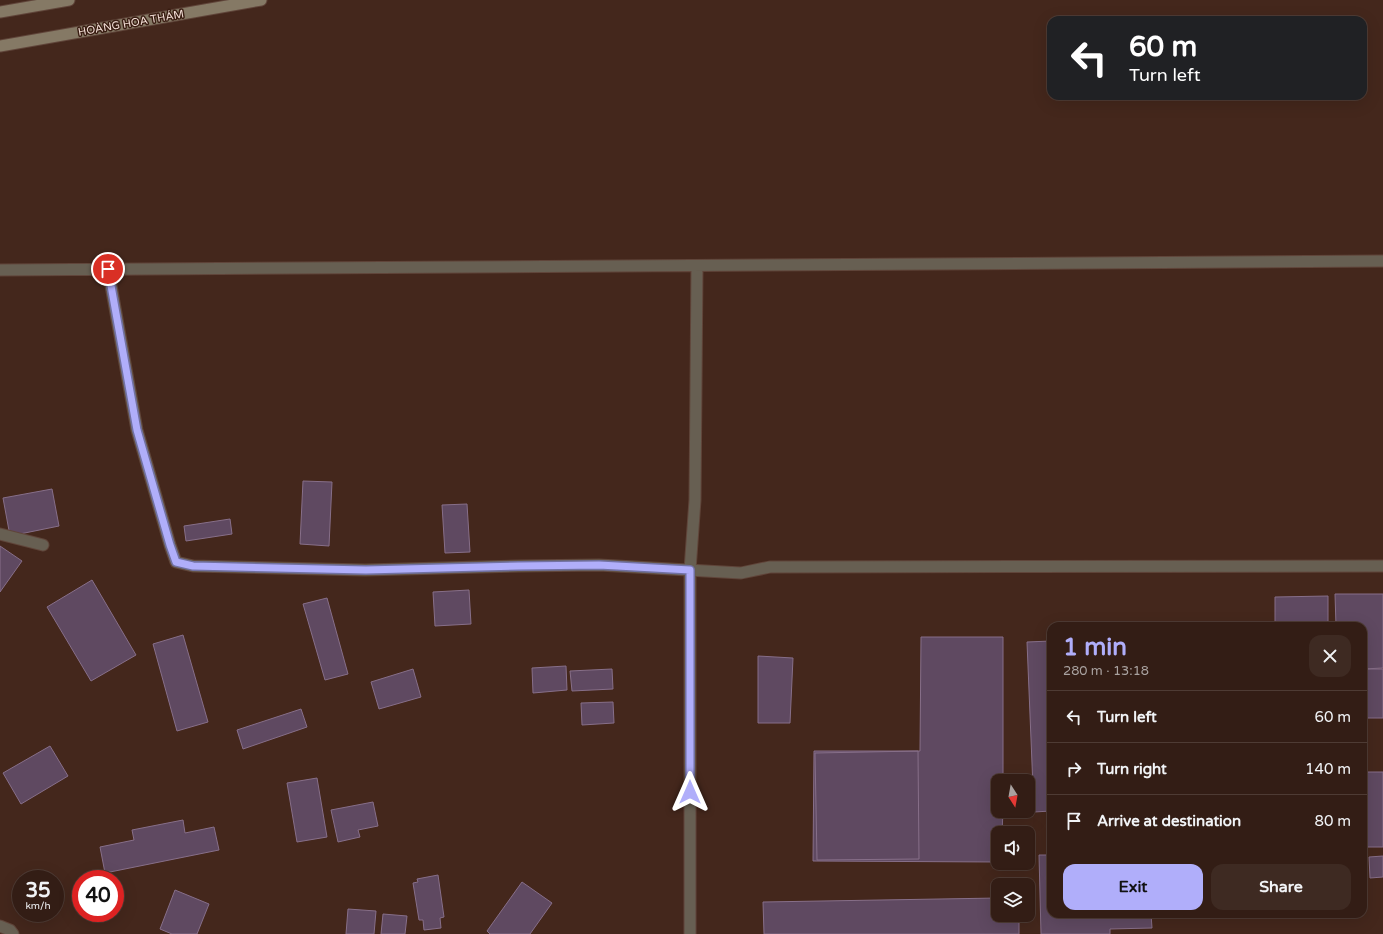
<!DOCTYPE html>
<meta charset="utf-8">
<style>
:root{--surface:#331d15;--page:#3e2a22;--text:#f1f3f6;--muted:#a9a2a0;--line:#4e3b34;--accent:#b0aefa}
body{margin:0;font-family:"Varela Round",sans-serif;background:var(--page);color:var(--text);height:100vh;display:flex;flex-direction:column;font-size:15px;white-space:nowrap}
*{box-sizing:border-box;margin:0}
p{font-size:13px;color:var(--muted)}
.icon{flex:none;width:22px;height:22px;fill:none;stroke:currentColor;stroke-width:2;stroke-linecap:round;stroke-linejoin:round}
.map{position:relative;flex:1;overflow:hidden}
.panel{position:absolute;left:1047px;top:622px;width:320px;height:296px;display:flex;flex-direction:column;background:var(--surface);border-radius:12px;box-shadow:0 4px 16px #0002,0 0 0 1px var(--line)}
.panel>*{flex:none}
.hud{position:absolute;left:1047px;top:16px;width:320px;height:84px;border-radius:12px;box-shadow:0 4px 16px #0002,0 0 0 1px var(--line);background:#202124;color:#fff;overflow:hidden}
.needle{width:26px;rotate:169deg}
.controls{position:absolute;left:991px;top:774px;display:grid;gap:8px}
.controls a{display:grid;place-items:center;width:44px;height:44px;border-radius:8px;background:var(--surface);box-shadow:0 4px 16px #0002,0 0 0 1px var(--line);font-size:20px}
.speed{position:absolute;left:12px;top:870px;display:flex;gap:8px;font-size:20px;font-weight:700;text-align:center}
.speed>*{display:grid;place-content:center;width:52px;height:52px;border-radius:50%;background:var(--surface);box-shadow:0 4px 16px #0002,0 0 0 1px var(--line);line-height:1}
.speed small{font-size:10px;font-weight:400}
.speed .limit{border:6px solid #d22;background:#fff;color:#111}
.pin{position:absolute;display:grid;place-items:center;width:34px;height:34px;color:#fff;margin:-17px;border:2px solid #fff;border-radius:50%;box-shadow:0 1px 4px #0007}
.me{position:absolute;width:44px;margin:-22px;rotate:0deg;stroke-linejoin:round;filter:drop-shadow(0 0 3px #0008)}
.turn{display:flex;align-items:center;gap:14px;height:84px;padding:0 16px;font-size:18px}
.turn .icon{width:52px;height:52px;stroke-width:2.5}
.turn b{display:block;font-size:28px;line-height:34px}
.round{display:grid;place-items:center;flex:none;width:42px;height:42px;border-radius:12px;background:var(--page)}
.overview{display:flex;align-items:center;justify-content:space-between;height:68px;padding:0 16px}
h1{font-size:24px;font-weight:700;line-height:30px;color:var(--accent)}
.primary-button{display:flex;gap:8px;margin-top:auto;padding:8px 16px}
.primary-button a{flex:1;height:46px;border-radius:12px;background:var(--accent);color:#111;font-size:16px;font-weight:700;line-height:46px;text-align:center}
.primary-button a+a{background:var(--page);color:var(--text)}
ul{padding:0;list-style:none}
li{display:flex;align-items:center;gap:12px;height:52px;padding:0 16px;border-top:1px solid var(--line)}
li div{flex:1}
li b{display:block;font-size:15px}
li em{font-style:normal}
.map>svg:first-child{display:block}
.building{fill:#5f4961;stroke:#876f89}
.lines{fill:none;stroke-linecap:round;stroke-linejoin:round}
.minor-casing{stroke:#60453a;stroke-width:13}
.tertiary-casing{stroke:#60453a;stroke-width:13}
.secondary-casing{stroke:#60453a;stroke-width:13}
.minor{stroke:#675f52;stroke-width:11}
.tertiary{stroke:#675f52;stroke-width:11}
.secondary{stroke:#857965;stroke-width:11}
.route-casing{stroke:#7271a2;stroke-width:10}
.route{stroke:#b0aefa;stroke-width:7}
.labels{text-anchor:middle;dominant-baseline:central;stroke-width:3;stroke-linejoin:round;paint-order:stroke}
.street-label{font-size:11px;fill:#f6e2da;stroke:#391d12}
</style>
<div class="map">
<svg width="1383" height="934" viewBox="0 0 1383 934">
<rect width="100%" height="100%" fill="#44271c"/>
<path class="building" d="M303 481 332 482 329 546 300 544Z
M52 489 59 526 10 536 3 498Z
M467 504 470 552 445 553 442 505Z
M230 519 232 534 186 541 184 526Z
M0 546 22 561 0 592Z
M92 580 136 655 91 681 47 607Z
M469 590 471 624 435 626 433 592Z
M1335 594H1383V668L1363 669V626H1336Z
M1328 596V626H1275V597Z
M327 598 348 674 325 680 303 604Z
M183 635 208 722 177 731 153 644Z
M921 637H1003V781H998V811H1003L1002 833H998V862L813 861 814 751H920Z
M1051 641V811L1034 812 1027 642Z
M758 656 793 658 790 723H758Z
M566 666 567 690 533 693 532 668Z
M413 669 421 697 379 709 371 682Z
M612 669 613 689 572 691 570 671Z
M1363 669H1383V718H1363Z
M613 702 614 723 582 725 581 703Z
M301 709 307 727 243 749 237 730Z
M50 746 68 776 21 804 3 773Z
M918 751 919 859 817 860 815 753Z
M1363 772H1383V847H1363Z
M317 778 327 837 297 842 287 783Z
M373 802 378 826 358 830 360 837 338 842 331 810Z
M183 820 185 833 214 827 219 850 105 873 100 847 134 840 132 830Z
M1039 855H1051V914H1151L1152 928 1110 929V934H1041Z
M1383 856V877L1370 878 1369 857Z
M438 875 444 917 440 918 441 928 424 930 423 920H419L413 883 418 882 417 879Z
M522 882 552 903 530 934H490L487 931Z
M175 890 209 904 197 934H172L160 929Z
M998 898V915H1019V934H764L763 902Z
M348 909 376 911 374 934H346Z
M383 914 407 916 405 934H381Z"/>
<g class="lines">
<g class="minor-casing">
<path id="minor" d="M108 269 137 430 170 545 176 562 193 566 365 570 519 566 599 565 741 573 770 567 1383 566
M0 270 1383 261
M0 534 43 545
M690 570 695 500 697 266
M0 926 10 930 13 934"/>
</g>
<g class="tertiary-casing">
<path id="tertiary" d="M690 570V934"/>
</g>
<g class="secondary-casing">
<path id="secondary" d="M0 12 69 0
M0 46 261 0"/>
</g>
<use href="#minor" class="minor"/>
<use href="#tertiary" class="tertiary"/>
<use href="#secondary" class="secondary"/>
</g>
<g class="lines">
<g class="route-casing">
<path id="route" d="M108 269 137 430 170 545 176 562 193 566 366 570 519 566 599 565 690 570V792"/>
</g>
<use href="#route" class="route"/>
</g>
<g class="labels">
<g class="street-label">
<text transform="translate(131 23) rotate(-10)">HOÀNG HOA THÁM</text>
</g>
</g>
</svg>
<div class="controls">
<a><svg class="needle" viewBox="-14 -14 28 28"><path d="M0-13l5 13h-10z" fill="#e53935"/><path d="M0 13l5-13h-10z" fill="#a9a2a0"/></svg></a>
<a><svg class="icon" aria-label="sound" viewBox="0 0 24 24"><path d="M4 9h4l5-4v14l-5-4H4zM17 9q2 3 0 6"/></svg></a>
<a><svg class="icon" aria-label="layers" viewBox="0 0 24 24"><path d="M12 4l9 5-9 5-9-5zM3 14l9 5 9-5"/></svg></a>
</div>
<div class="speed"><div>35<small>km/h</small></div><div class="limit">40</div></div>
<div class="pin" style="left:108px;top:269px;background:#d93025"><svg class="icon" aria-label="arrive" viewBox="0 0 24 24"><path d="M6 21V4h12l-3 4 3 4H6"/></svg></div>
<svg class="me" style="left:690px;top:792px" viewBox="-20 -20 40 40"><path d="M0-17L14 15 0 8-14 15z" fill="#b0aefa" stroke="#fff" stroke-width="4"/></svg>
<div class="hud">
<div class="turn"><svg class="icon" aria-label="left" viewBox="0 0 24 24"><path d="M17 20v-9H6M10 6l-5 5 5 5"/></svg><div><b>60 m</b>Turn left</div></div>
</div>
<section class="panel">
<div class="overview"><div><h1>1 min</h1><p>280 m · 13:18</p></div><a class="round"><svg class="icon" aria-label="close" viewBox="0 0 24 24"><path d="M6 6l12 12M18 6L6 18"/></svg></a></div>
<ul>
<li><svg class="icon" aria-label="left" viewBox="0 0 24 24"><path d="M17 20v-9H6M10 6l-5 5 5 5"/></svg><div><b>Turn left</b></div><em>60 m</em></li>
<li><svg class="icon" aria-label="right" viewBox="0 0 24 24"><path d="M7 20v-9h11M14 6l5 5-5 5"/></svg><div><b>Turn right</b></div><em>140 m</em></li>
<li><svg class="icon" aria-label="arrive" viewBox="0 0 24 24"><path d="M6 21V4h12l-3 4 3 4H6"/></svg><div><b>Arrive at destination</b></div><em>80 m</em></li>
</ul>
<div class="primary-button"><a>Exit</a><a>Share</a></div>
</section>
</div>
